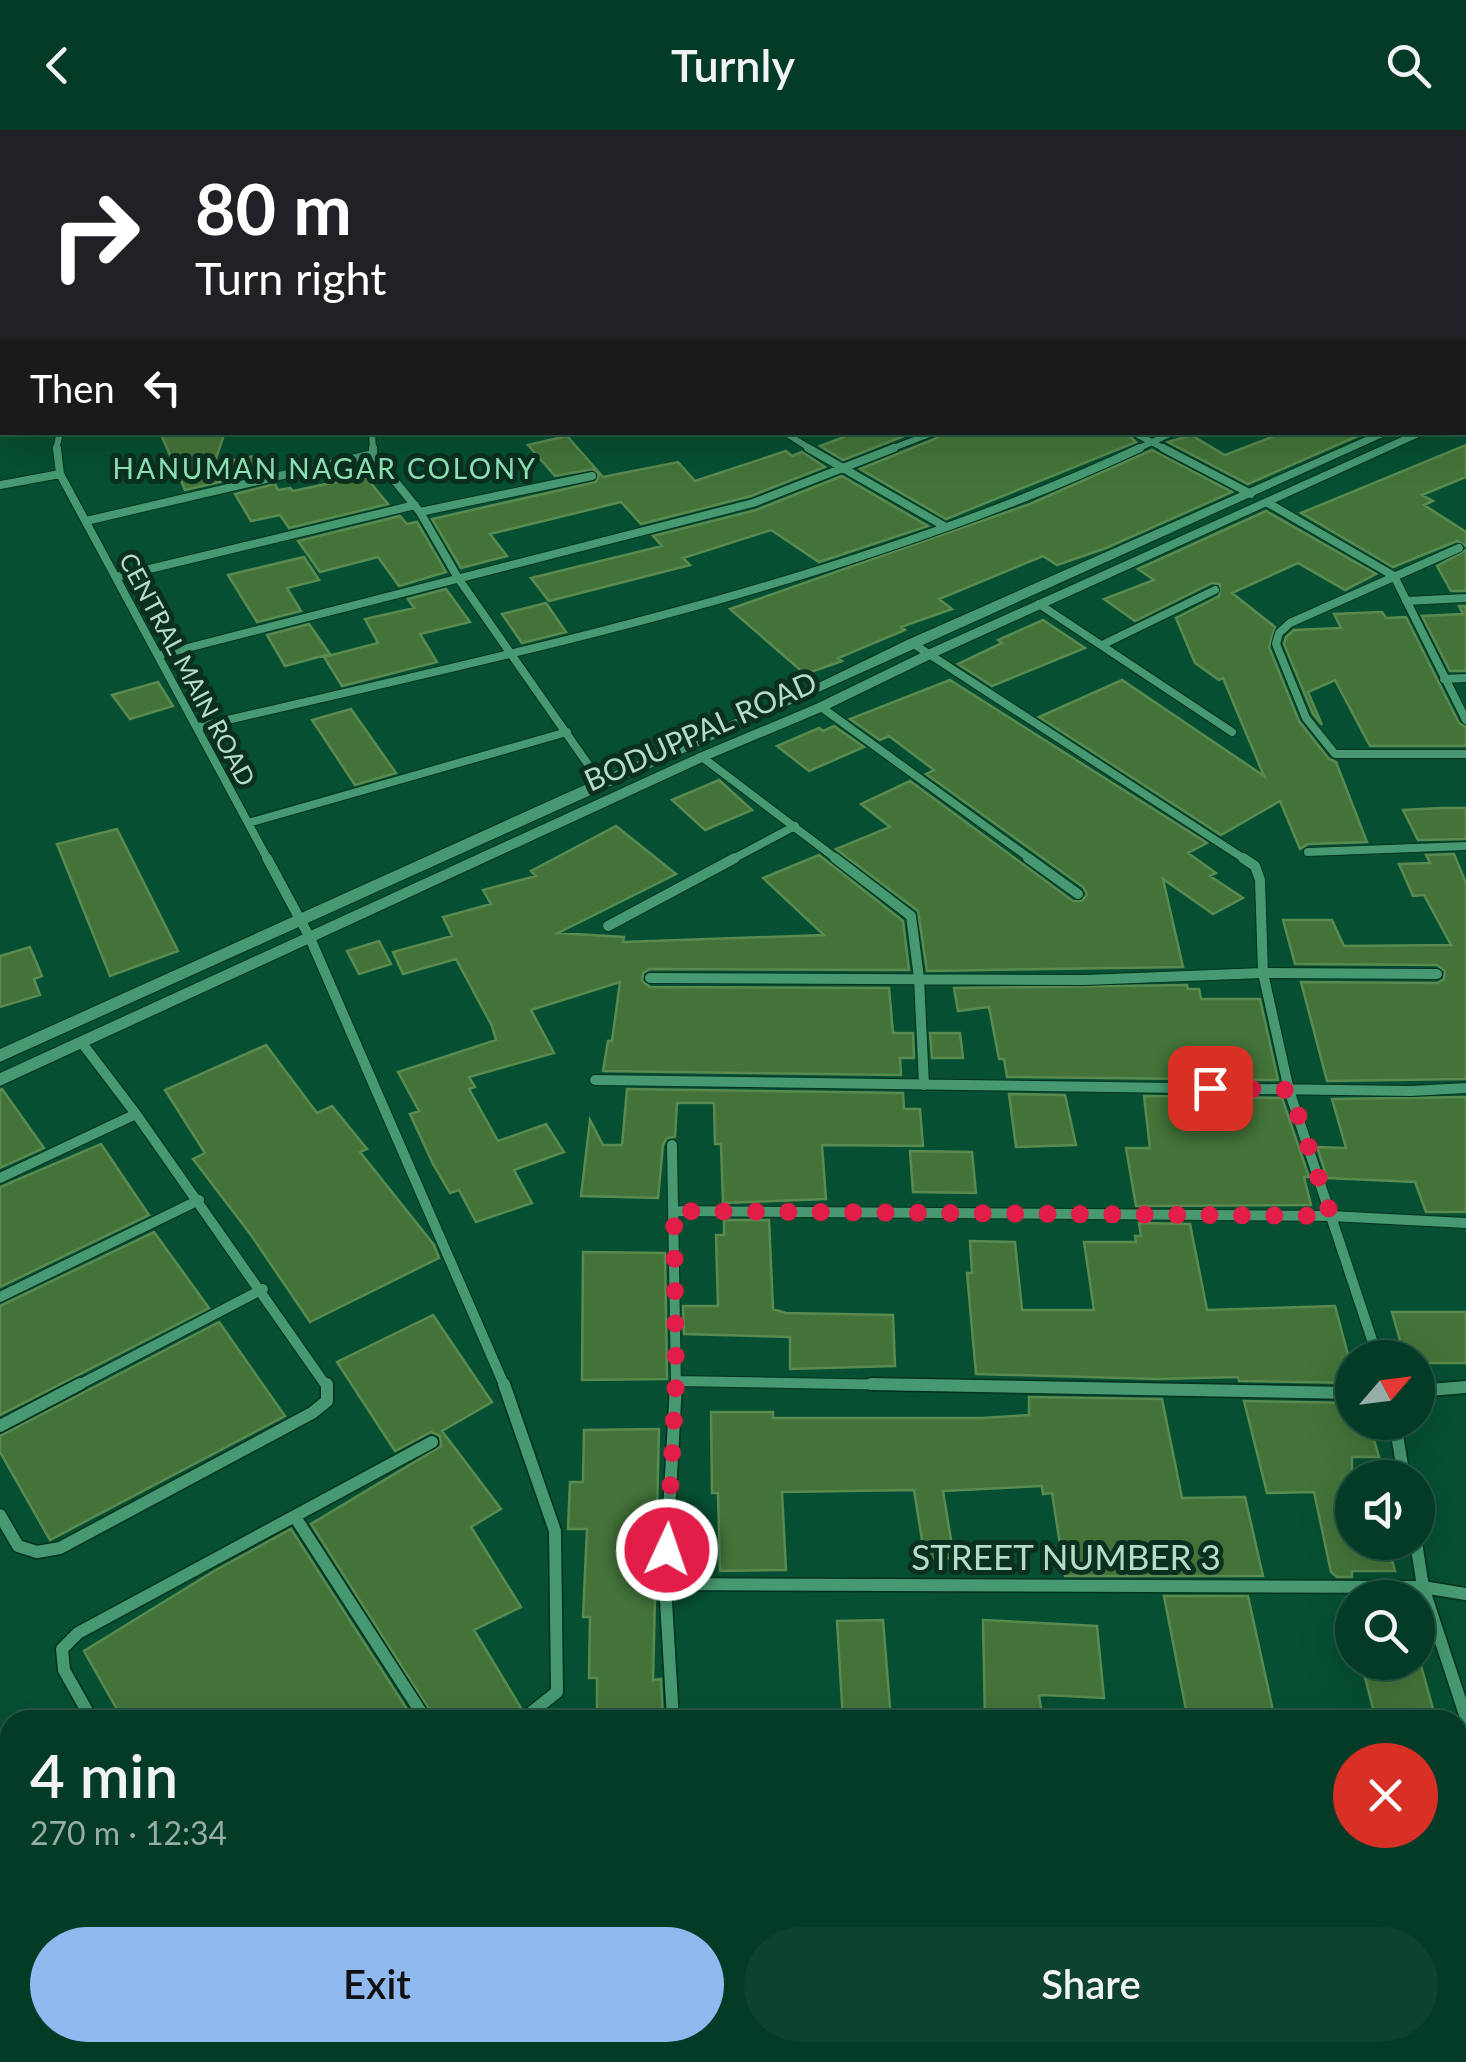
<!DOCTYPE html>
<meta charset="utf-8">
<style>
:root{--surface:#043b26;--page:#0d422e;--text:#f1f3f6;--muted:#97ada7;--line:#255543;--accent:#90b9f0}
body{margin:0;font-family:Lato,sans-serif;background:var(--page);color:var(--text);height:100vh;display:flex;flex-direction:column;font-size:38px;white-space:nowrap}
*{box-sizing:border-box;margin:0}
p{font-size:32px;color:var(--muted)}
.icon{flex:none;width:55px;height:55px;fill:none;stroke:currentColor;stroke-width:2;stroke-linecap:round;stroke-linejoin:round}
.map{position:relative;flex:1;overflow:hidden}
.drawer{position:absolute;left:0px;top:1580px;width:1468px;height:352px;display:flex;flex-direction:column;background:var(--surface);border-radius:30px 30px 0 0;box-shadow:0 10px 40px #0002,0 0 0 2px var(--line)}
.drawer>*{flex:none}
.guide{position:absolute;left:0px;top:0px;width:1468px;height:305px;box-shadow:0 10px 40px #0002,0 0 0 2px var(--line);background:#202124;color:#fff;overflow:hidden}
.needle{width:65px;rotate:62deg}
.fabs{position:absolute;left:1335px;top:1210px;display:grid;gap:20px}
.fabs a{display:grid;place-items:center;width:100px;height:100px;border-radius:50%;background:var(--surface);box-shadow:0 10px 40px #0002,0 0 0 2px var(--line);font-size:50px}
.pin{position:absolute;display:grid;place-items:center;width:85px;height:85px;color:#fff;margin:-42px;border-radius:20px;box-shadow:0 5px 15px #0006}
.me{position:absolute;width:110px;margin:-55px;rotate:3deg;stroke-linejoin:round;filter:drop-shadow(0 0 8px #0008)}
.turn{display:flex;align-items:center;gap:35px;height:210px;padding:0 30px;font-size:45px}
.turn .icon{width:130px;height:130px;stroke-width:2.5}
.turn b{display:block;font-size:70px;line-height:85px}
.then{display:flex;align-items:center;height:95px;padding:0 30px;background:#0003;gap:20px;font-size:38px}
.round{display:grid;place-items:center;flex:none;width:105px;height:105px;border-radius:52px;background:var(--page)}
.overview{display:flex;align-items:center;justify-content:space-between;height:170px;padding:0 30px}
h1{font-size:60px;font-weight:600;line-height:75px}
.primary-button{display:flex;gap:20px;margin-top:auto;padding:20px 30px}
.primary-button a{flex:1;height:115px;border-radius:60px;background:var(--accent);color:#111;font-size:40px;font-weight:600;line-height:115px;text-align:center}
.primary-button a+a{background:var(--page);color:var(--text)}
header{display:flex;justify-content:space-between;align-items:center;height:130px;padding:0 30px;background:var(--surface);font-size:45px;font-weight:600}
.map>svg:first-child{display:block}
.building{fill:#437339;stroke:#598a4f;stroke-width:2.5}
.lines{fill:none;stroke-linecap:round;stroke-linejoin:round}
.minor-far3-casing{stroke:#01311e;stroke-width:8}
.minor-far2-casing{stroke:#01311e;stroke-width:10}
.minor-far1-casing{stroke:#01311e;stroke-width:12}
.minor-casing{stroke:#01311e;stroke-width:15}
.tertiary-casing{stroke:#01311e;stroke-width:2}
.minor-far3{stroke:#469971;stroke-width:6}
.minor-far2{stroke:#469971;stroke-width:8}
.minor-far1{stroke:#469971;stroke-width:10}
.minor{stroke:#469971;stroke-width:12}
.tertiary{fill:#469971;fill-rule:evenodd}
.route{stroke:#e11d48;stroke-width:18;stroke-dasharray:0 32.4}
.labels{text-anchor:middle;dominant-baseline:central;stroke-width:10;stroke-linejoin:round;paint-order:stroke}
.far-street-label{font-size:25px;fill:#b5dcc6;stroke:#0c3020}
.far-neighbourhood-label{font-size:28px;letter-spacing:2.5px;fill:#8fe2b6;stroke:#0c3020}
.street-label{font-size:30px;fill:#b5dcc6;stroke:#0c3020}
.near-street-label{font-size:35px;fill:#b5dcc6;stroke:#0c3020}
</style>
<header><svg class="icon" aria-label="back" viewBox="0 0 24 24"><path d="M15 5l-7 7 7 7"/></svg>Turnly<svg class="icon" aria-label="search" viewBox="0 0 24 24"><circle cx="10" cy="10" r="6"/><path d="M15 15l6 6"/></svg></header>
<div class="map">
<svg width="1466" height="1932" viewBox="0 0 1466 1932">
<rect width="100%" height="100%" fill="#064f32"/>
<path class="building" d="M160 302H225L214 334 260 325 268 341 185 360Z
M857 302H914L843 330 820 316Z
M942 302H1125L1136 312 946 389 860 339 937 308Z
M1285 302H1367L1248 354 1168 312 1191 305 1225 325Z
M567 306 603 347 678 332 695 351 786 321 792 326 802 322 825 337 751 366 641 394 621 372 490 404 507 426 461 438 432 389 596 352 599 345 593 339 555 346 528 315Z
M1466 315V347L1422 365 1433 371 1424 375 1466 402V416L1457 411 1393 437 1301 383Z
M1152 320 1232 362 1106 418 1057 435 1043 426 939 469 952 479 901 497 905 500 838 528 842 531 805 544 730 479 1030 374Z
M365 346 388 374 289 398 280 385 251 391 235 364 275 354 278 360 290 358 293 361Z
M842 346 928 396 819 432 771 400 683 428 690 435 549 471 531 448 662 416 653 406 756 380Z
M1266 381 1376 444 1345 460 1298 433 1232 463 1275 497 1269 517 1299 591 1329 629 1336 632 1367 712 1308 714 1300 719 1280 671 1221 705 1039 587 1122 550 1264 646 1223 548 1219 550 1195 533 1176 488 1219 466 1220 454 1212 453 1135 491 1104 469 1154 450 1138 439Z
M400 386 407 394 417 392 446 442 399 456 378 427 320 442 298 411Z
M1466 420V461H1451L1437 436Z
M304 427 319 450 287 458 301 481 257 492 228 445Z
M446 459 470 492 420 504 437 532 342 556 324 527 378 513 365 489 414 478 408 469Z
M546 473 566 502 522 513 502 484Z
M1459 476H1466V541H1450L1422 486 1463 484Z
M1382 482 1386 488 1406 487 1459 593 1466 597V616H1370L1335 550 1308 562 1322 595 1313 584 1284 514 1286 507 1294 500 1341 498 1334 484Z
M1043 490 1085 518 992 556 958 534 1002 513 998 510Z
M309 494 330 524 285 536 267 505Z
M950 550 1207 713 1188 723 1216 743 1210 746 1243 768 1213 784 1163 749 1183 837 927 841 918 781 836 719 890 697 861 674 910 651 1073 771H1082L1087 764 1083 757 926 644 934 640 889 606 880 610 850 589Z
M158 552 173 576 130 589 112 565Z
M351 579 396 643 355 655 312 590Z
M834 596 864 617 809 641 777 616 819 598 823 601Z
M719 650 752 680 705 700 672 670Z
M1441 678H1466V709L1418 710 1403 680Z
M616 696 676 744 558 803 624 807 623 812 824 805 763 748 819 725 903 791 909 840 650 839 643 843 642 851 650 857 889 858 893 903H913L914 928H900L901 945 603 941 608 911H612L620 852 531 880 554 923 469 947 475 957 469 959 498 1011 546 994 564 1022 514 1040 532 1073 476 1092 459 1060 450 1063 433 1034 410 984 419 981 398 942 496 910 492 896 456 829 403 844 393 822 452 806 443 787 491 774 483 760 536 746 531 741Z
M117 699 178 821 110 846 57 714Z
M1454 724 1466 753V949L1327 951 1301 852 1437 853 1444 849 1445 841 1437 835 1295 834 1283 790H1332L1344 816 1451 815 1424 765 1413 766 1399 734 1430 733 1426 725Z
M379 811 391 834 359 844 347 821Z
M30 817 42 846 34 849 40 865 0 877V826Z
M1187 855 1188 859H1199L1201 869H1260L1278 950 1007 947 1004 929H999L989 877 958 881 954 858Z
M930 903H960L963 928H932Z
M266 915 317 983 332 976 367 1019 360 1022 434 1115 439 1128 310 1192 251 1105 193 1029 205 1023 165 960Z
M2 959 44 1018 0 1038V960Z
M627 959 903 963 904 979H920L923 1016 822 1015 826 1069 723 1073 721 1014H715L714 973H677L675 1007 667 1008 663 1015 658 1068 581 1066 590 990 603 1015H622Z
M1009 964 1065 965 1076 1015 1016 1017Z
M1144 966 1282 968 1309 1047H1304L1311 1075 1136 1076 1126 1018H1150Z
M1466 967V1082H1426L1415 1052 1327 1048 1317 1017 1346 1018 1332 969Z
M101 1014 149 1085 0 1157V1057Z
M910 1021 972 1022 976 1063 913 1062Z
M724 1090H769L773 1179 786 1183 893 1185 895 1236 790 1239V1207L684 1204 683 1176H718L716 1105H724Z
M1139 1093 1190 1094 1207 1180 1335 1176 1352 1240V1253L1239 1251 1238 1247 1158 1249 976 1244 967 1143H972L970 1111 1015 1112 1022 1180H1094L1084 1112H1136L1135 1106H1141Z
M154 1102 209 1178 0 1285V1176Z
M583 1122 665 1123 667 1249 582 1250Z
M1392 1182H1466V1233H1418V1228H1405Z
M433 1185 492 1272 442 1301 501 1379 471 1397 521 1477 474 1500 521 1578 510 1590H436L311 1394 441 1316 440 1306 431 1302 395 1321 337 1232Z
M219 1192 285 1286 50 1410 0 1322V1306Z
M1029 1267 1162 1269 1182 1368 1245 1367 1263 1446H1065L1052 1363 1043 1364 1042 1356 943 1361 954 1428 925 1429 914 1360 782 1362 786 1440 720 1441 718 1363H712L711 1282H773V1288H982L1029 1285Z
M1244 1271 1352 1273V1292H1369L1379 1327H1352V1412H1387L1395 1441H1352V1447H1337L1331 1442 1314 1362 1267 1363Z
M659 1299 653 1550 661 1549 663 1590H597V1548H589L590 1487H583L587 1399H568L570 1352H583L584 1300Z
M291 1399 414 1590H123L84 1521 214 1441Z
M1164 1466H1248L1275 1590H1188Z
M883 1490 891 1590H843L837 1491Z
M983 1490 1097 1496 1104 1568 1043 1565 1039 1566 1043 1590H985Z
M1361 1532H1420L1436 1590H1376Z"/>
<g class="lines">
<g class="minor-far3-casing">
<path id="minor-far3" d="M856 2 877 0
M1163 2 1183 0
M0 130 2 126
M372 302 373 320
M784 302 812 320
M1132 302 1167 320
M56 320 60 302
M888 320 935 302
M1135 320 1174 302"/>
</g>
<g class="minor-far2-casing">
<path id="minor-far2" d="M57 318 60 344 268 730
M373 318V324L420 382 458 448 601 653
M808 318 944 396
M1163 318 1251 364
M0 355 60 344
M1268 373 1394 446 1466 590
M420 382 592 346
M86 391 373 324
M1459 418 1290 493 1279 503 1276 514 1306 588 1335 624H1466
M116 447 415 375
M1406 471 1466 468
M1039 474 1232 602
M912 513 1246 730
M1102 515 1215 460
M160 525 753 373 894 318
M1444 549 1466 548
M821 577 1032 730
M198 597C515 522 844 456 1140 318
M702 627 838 730
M248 693 567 602
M1308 722 1466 716
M731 730 795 696"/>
</g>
<g class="minor-far1-casing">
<path id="minor-far1" d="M267 728 310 808 505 1257
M835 728 911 786 919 848 924 955
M1028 728 1078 764
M1243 728 1255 736 1260 750 1263 843 1289 960 1378 1228
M608 796 735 728
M650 848 1084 850 1263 843 1437 844
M82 913 136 984
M595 950 1411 961 1466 958
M672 1015 676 1257
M0 1048 136 984 327 1257
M674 1081 1331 1086 1466 1093
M0 1167 199 1070
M676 1251 1012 1257
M75 1257 263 1159"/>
</g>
<g class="minor-casing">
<path id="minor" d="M504 1254 555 1401 557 1562 522 1590
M871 1254 1352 1263
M1418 1261 1466 1257
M1395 1292 1404 1348
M0 1296 80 1254
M0 1385 18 1416 37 1422 60 1418 312 1283 327 1271V1254
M295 1387 426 1590
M1416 1412 1423 1457 1466 1588
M665 1454 1423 1457 1466 1464
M92 1590 64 1540 62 1519 78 1503 432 1312
M673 1590 665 1454 676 1254
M1458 1672H1466
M0 1680 10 1700
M1458 1853 1466 1852
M124 1922 129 1932
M681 1922 682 1932"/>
</g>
<g class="tertiary-casing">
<path id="tertiary" d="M1465 264H1466V270H1465Z
M1465 279H1466V287H1465Z
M1377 302H1394L0 932V919L682 611 800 562 907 510Z
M1413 302H1430L935 527 826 580 707 630 0 956V943L697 624 816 574 925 521Z"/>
</g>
<use href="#minor-far3" class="minor-far3"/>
<use href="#minor-far2" class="minor-far2"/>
<use href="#minor-far1" class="minor-far1"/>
<use href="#minor" class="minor"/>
<use href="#tertiary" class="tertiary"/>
</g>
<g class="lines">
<path class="route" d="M667 1420 676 1251 674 1081 1331 1086 1290 960 1210 958"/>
</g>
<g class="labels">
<g class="far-street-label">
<text transform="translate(188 539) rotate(62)">CENTRAL MAIN ROAD</text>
</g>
<g class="far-neighbourhood-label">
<text x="325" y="338">HANUMAN NAGAR COLONY</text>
</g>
<g class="street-label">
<text transform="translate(700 600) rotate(-24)">BODUPPAL ROAD</text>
</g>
<g class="near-street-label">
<text x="1066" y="1426">STREET NUMBER 3</text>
</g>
</g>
</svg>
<div class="fabs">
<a><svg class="needle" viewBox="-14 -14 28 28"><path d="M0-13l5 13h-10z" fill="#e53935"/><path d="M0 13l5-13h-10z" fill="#97ada7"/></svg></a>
<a><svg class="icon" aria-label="sound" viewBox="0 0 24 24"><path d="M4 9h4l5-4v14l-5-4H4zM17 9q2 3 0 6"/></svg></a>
<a><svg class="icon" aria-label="search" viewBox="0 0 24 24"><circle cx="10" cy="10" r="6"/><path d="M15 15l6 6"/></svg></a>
</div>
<div class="pin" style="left:1210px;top:958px;background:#d93025"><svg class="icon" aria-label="arrive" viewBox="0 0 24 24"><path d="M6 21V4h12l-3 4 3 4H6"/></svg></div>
<svg class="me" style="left:667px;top:1420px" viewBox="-20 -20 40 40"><circle r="17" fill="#e11d48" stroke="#fff" stroke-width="3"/><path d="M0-11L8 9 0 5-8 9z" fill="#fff"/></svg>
<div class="guide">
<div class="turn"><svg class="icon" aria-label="right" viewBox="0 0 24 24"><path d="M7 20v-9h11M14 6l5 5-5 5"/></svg><div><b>80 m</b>Turn right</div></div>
<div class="then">Then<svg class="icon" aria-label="left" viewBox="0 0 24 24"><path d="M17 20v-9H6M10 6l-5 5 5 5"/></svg></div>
</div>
<section class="drawer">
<div class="overview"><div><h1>4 min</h1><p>270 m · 12:34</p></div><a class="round" style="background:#d93025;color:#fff"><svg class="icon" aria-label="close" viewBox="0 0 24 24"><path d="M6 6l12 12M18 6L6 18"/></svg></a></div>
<div class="primary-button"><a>Exit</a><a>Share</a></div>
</section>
</div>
